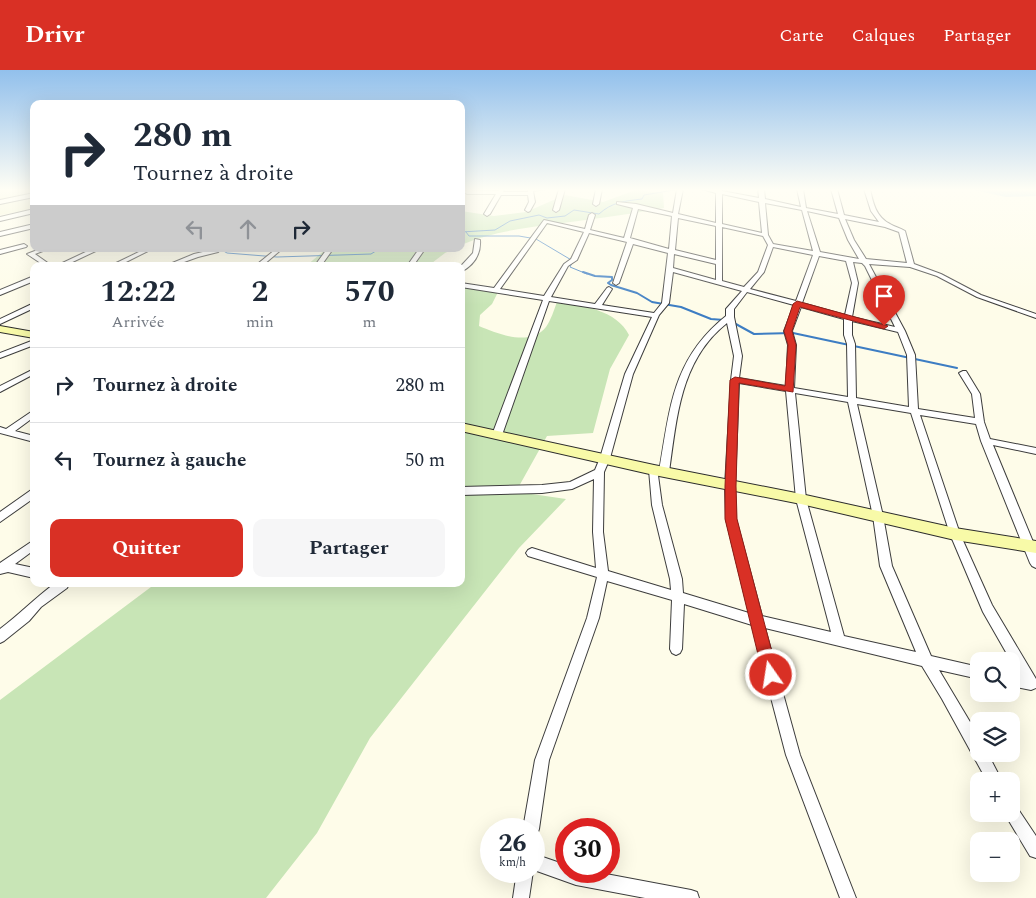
<!DOCTYPE html>
<html lang="fr">
<meta charset="utf-8">
<style>
:root{--surface:#fff;--page:#f6f6f7;--text:#1f2937;--muted:#747a83;--line:#e0e1e3;--accent:#d93025}
body{margin:0;font-family:Spectral,serif;background:var(--page);color:var(--text);height:100vh;display:flex;flex-direction:column;font-size:19px;white-space:nowrap}
*{box-sizing:border-box;margin:0}
p{font-size:16px;color:var(--muted)}
.icon{flex:none;width:28px;height:28px;fill:none;stroke:currentColor;stroke-width:2;stroke-linecap:round;stroke-linejoin:round}
.map{position:relative;flex:1;overflow:hidden}
.drawer{position:absolute;left:30px;top:192px;width:435px;height:325px;display:flex;flex-direction:column;background:var(--surface);border-radius:10px;box-shadow:0 5px 20px #0002}
.drawer>*{flex:none}
.top-card{position:absolute;left:30px;top:30px;width:435px;height:152px;border-radius:10px;box-shadow:0 5px 20px #0002;background:#fff;color:var(--text);overflow:hidden}
.buttons{position:absolute;left:970px;top:582px;display:grid;gap:10px}
.buttons a{display:grid;place-items:center;width:50px;height:50px;border-radius:10px;background:var(--surface);box-shadow:0 5px 20px #0002;font-size:25px}
.speed{position:absolute;left:480px;top:748px;display:flex;gap:10px;font-size:25px;font-weight:700;text-align:center}
.speed>*{display:grid;place-content:center;width:65px;height:65px;border-radius:50%;background:var(--surface);box-shadow:0 5px 20px #0002;line-height:1}
.speed small{font-size:12px;font-weight:400}
.speed .limit{border:8px solid #d22;background:#fff;color:#111}
.pin{position:absolute;display:grid;place-items:center;width:42px;height:42px;color:#fff;margin:-51px -21px;border-radius:50% 50% 50% 0;rotate:-45deg;box-shadow:0 0 5px #0007}
.pin .icon{rotate:45deg}
.me{position:absolute;width:55px;margin:-28px;rotate:347deg;stroke-linejoin:round;filter:drop-shadow(0 0 4px #0008)}
.turn{display:flex;align-items:center;gap:18px;height:105px;padding:0 20px;font-size:22px}
.turn .icon{width:65px;height:65px;stroke-width:2.5}
.turn b{display:block;font-size:35px;line-height:42px}
.lanes{display:flex;align-items:center;height:48px;padding:0 20px;background:#0003;justify-content:center;gap:25px;direction:ltr}
.lanes .off{opacity:.35}
.eta{display:flex;justify-content:space-evenly;align-items:center;height:85px;text-align:center}
.eta b{font-size:30px;font-weight:700;line-height:35px}
.cta{display:flex;gap:10px;margin-top:auto;padding:10px 20px}
.cta a{flex:1;height:58px;border-radius:10px;background:var(--accent);color:#fff;font-size:20px;font-weight:700;line-height:58px;text-align:center}
.cta a+a{background:var(--page);color:var(--text)}
ul{padding:0;list-style:none}
li{display:flex;align-items:center;gap:15px;height:75px;padding:0 20px;border-top:1px solid var(--line)}
li div{flex:1}
li b{display:block;font-size:19px}
li em{font-style:normal}
header{display:flex;align-items:center;gap:30px;box-sizing:border-box;height:70px;padding:0 25px;background:var(--accent);color:#fff}
header strong{font-size:24px}
nav{display:flex;gap:28px;margin-inline-start:auto;font-size:18px}
.map>svg:first-child{display:block}
.farmland{fill:#f0f1cb}
.green{fill:#c8e5b6}
.lines{fill:none;stroke-linecap:round;stroke-linejoin:round}
.stream-far1{stroke:#3d7dc3;stroke-width:1}
.stream{stroke:#3d7dc3;stroke-width:2}
.river{fill:#b1d1f1;fill-rule:evenodd}
.street-casing{stroke:#3d3d3d;stroke-width:2}
.secondary-casing{stroke:#2c2c2c;stroke-width:2}
.street{fill:#fff;fill-rule:evenodd}
.secondary{fill:#f8faa8;fill-rule:evenodd}
.route{fill:#d93025;stroke:#8d1f18}
</style>
<header>
<strong>Drivr</strong>
<nav><a>Carte</a><a>Calques</a><a>Partager</a></nav>
</header>
<div class="map">
<svg width="1036" height="828" viewBox="0 0 1036 828">
<rect width="100%" height="100%" fill="#fefce9"/>
<path class="farmland" d="M0 119H34V139L0 145Z"/>
<path class="green" d="M636 120 663 123 664 138C625 145 586 150 547 155 517 159 489 163 461 175V141L494 146 526 142 565 125 603 132Z
M326 179H453L445 183 428 196H306Z
M461 215 498 222 492 234 480 245 479 256C498 264 530 277 546 257 551 250 554 240 557 232 581 235 617 240 629 265L610 299 593 363 547 366 518 418V422L566 429 519 478 370 668 317 763 266 828H0V630L155 514H461Z"/>
<g class="lines">
<path class="stream-far1" d="M461 162 495 160 510 151 539 145 547 148 565 146 574 140 599 144C612 132 625 131 642 129L644 125 674 120
M466 162 469 166H519L536 169 573 191 570 197 587 204
M220 179 227 183 277 187 371 184 379 179"/>
<path class="stream" d="M583 202 595 206 612 207V210L608 213 611 215 637 223 652 232 681 237 711 249 724 250
M734 253 754 264 793 263 957 298"/>
<path class="river" d="M970 119 1006 121 1036 120V126L1006 127Z"/>
<g class="street-casing">
<path id="street" d="M499 119H504L503 122H528V119H546L533 121 535 132 530 141 528 142 525 140 529 132 528 125H501L490 144 487 146 484 144 496 124H467L464 122 467 120 498 121Z
M559 119H565L559 140 556 142 553 140Z
M596 119H602L599 134 596 136 593 134Z
M677 119H683L678 144 716 153V123L702 119H722V121L759 128 758 119H764L765 129 801 137 797 119H803L806 138 838 144 831 119H837L844 145 879 152 871 141 864 119H870C873 133 876 147 890 154 895 157 900 158 905 161L914 194 941 204 981 225 1036 244V248L977 227 937 206 910 197 869 194 905 261 915 285 918 339 975 348 972 324 959 303 963 301H966L980 324 984 352 990 369 1036 378V384L993 375 1036 479V498L1032 496 1030 493 981 371 976 354 920 345 960 464 992 535 1036 609V618L1031 620 1011 616V604L1019 605 983 542 950 464 911 343 857 334 883 446 892 496 931 586 979 597V609L939 600 979 667V684H988L1002 711H987L942 629 922 596 765 558 800 685 856 828H840L786 685 752 555 684 534 682 579 680 583 676 585 672 583 670 579 672 530 607 511 599 548 549 690 539 759 537 765 534 766V759H523L535 690 587 548 597 507 528 486 526 483 528 480 532 478 596 498 593 462 594 409 572 419 542 423 461 425V417L542 415 570 412 595 400 600 388 625 304 652 247 549 231 502 365 497 368 492 365 543 230 461 217V213L494 218 544 150 585 159 589 145 592 143 595 145 590 160 624 168 633 138 617 134V132L636 134 673 143ZM722 124 759 132 762 163 722 154ZM765 133 802 140 813 181 773 174 768 165ZM638 139 672 146 669 179 630 168ZM807 141 839 148 848 170 859 189 820 182ZM678 148 716 156V190L675 180ZM845 149 885 157 899 162 907 193 866 189 854 170ZM547 153 584 162 571 189 564 194 544 226 500 219ZM722 157 763 166 768 175 758 202 744 217 722 211ZM589 163 627 172 613 213 616 215 619 213 633 174 668 183 662 233 654 243 602 235 612 219 609 217 607 218 595 234 551 227 568 196 577 190ZM773 177 813 185 796 231 750 219 764 202ZM674 184 716 194V210L673 198ZM819 186 846 191 852 213 845 245 802 233ZM853 192 862 193 865 196 895 257 852 247 858 213ZM673 202 742 221 726 239V246C672 289 670 339 659 402L664 406 669 402C677 347 680 290 727 253L734 286 731 310 725 416 726 449 749 543 683 523 682 509 662 435 657 398H651L649 400 652 435 670 509 671 520 608 501 603 462 604 402 610 388 633 304 659 245 669 233ZM747 222 794 235 784 261 788 275 786 316 739 308 742 286 734 247V239ZM801 237 844 249V265L847 274 848 327 794 318 796 275 792 261ZM852 251 898 262 907 285 909 337 856 328 855 274 852 265ZM739 313 786 321 796 429 831 562 762 546 736 449 735 416ZM795 323 848 332 873 446 880 496 916 582 844 566 806 429Z
M34 123V127L0 134V130Z
M34 139V143L0 151V147Z
M34 154V158L0 166V162Z
M475 169 480 170C481 184 474 195 461 202V196L473 183Z
M24 174 27 176 26 177 0 184V180Z
M40 179H48L35 184 52 196H45L27 184Z
M92 179H100L64 196H56Z
M145 179H152L118 196H110Z
M216 179 219 181 218 182 198 187 173 196H165L194 184Z
M276 179H282L262 196H255Z
M327 179H333L323 193 338 194 341 196 317 195 316 194Z
M419 179H425L413 196H407Z
M34 206V211L0 225V220Z
M34 233V238L0 254V249Z
M34 270V275L0 288V283Z
M34 299V304L0 322V316Z
M34 340V347L15 361 34 366V372L0 363V357L6 359Z
M34 418V428L0 452V442Z
M34 470V480L15 494 34 498V508L8 502 0 504V493Z
M54 514H69L67 518 41 537 29 551 4 571 0 573V559C19 545 35 528 54 514Z
M1011 733 1016 736 1036 766V788L1030 786 1006 746 1004 744H1011Z
M534 784 566 795V801H590L691 820 697 822 699 828H645L576 815 534 800Z
M517 801H533L529 828H513Z"/>
</g>
<g class="secondary-casing">
<path id="secondary" d="M0 256 34 262V268L0 262Z
M461 353 654 395 801 424 955 458 1036 471V483L955 470 801 434 654 405 461 361Z"/>
</g>
<use href="#street" class="street"/>
<use href="#secondary" class="secondary"/>
</g>
<linearGradient id="sky" x2="0" y2="1"><stop stop-color="#92c0ec"/><stop offset="0.51" stop-color="#fffef5"/><stop offset="1" stop-color="#fffef5" stop-opacity="0"/></linearGradient>
<rect width="1036" height="235" fill="url(#sky)"/>
<path class="route" d="M797 231 888 256 884 259 800 237 792 261 796 275 793 322 739 313 736 416 737 449 778 605 776 610 771 612 765 610 763 605 725 449V416L730 310 735 307 785 316 788 275 784 261 793 234Z"/>
</svg>
<div class="buttons">
<a><svg class="icon" aria-label="search" viewBox="0 0 24 24"><circle cx="10" cy="10" r="6"/><path d="M15 15l6 6"/></svg></a>
<a><svg class="icon" aria-label="layers" viewBox="0 0 24 24"><path d="M12 4l9 5-9 5-9-5zM3 14l9 5 9-5"/></svg></a>
<a>+</a>
<a>−</a>
</div>
<div class="speed"><div>26<small>km/h</small></div><div class="limit">30</div></div>
<div class="pin" style="left:884px;top:256px;background:#d93025"><svg class="icon" aria-label="arrive" viewBox="0 0 24 24"><path d="M6 21V4h12l-3 4 3 4H6"/></svg></div>
<svg class="me" style="left:771px;top:605px" viewBox="-20 -20 40 40"><circle r="17" fill="#d93025" stroke="#fff" stroke-width="3"/><path d="M0-11L8 9 0 5-8 9z" fill="#fff"/></svg>
<div class="top-card">
<div class="turn"><svg class="icon" aria-label="right" viewBox="0 0 24 24"><path d="M7 20v-9h11M14 6l5 5-5 5"/></svg><div><b>280 m</b>Tournez à droite</div></div>
<div class="lanes"><svg class="icon off" aria-label="left" viewBox="0 0 24 24"><path d="M17 20v-9H6M10 6l-5 5 5 5"/></svg><svg class="icon off" aria-label="ahead" viewBox="0 0 24 24"><path d="M12 20V5M6 11l6-6 6 6"/></svg><svg class="icon" aria-label="right" viewBox="0 0 24 24"><path d="M7 20v-9h11M14 6l5 5-5 5"/></svg></div>
</div>
<section class="drawer">
<div class="eta">
<div><b>12:22</b><p>Arrivée</p></div>
<div><b>2</b><p>min</p></div>
<div><b>570</b><p>m</p></div>
</div>
<ul>
<li><svg class="icon" aria-label="right" viewBox="0 0 24 24"><path d="M7 20v-9h11M14 6l5 5-5 5"/></svg><div><b>Tournez à droite</b></div><em>280 m</em></li>
<li><svg class="icon" aria-label="left" viewBox="0 0 24 24"><path d="M17 20v-9H6M10 6l-5 5 5 5"/></svg><div><b>Tournez à gauche</b></div><em>50 m</em></li>
</ul>
<div class="cta"><a>Quitter</a><a>Partager</a></div>
</section>
</div>
